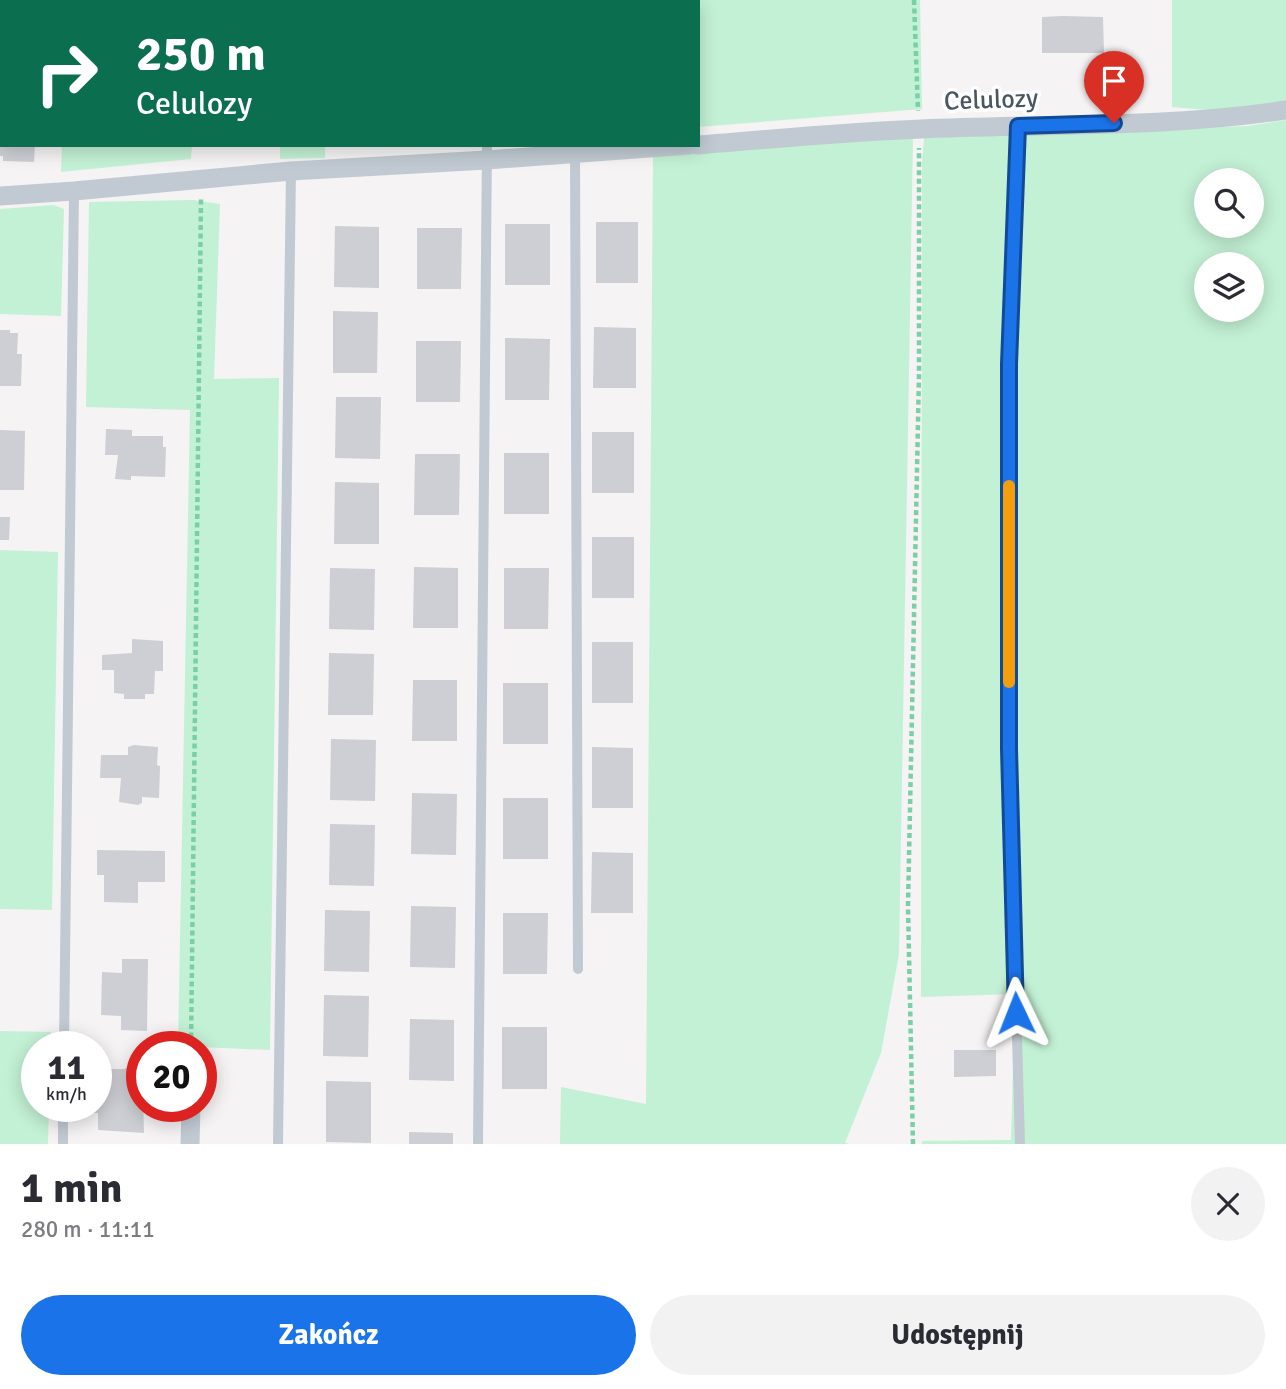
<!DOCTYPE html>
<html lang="pl">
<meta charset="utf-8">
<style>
:root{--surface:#fff;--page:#f2f2f3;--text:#2b2b33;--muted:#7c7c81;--accent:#1a73e8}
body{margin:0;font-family:Signika,sans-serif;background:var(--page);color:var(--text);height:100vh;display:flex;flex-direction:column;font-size:26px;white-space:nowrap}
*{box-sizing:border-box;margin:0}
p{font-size:23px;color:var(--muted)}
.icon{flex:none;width:38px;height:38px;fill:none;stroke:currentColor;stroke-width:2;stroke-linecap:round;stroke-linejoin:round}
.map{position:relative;height:1144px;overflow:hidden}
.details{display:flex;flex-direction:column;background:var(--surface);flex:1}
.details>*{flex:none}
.guide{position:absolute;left:0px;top:0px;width:700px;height:147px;box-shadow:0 4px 18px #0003;background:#0b6e4f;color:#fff;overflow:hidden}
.controls{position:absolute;left:1194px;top:168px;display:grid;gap:14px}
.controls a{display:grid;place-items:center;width:70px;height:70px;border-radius:50%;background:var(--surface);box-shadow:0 4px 18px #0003;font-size:35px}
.speed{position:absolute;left:21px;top:1031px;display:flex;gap:14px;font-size:35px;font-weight:700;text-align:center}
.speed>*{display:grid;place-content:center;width:91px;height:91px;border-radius:50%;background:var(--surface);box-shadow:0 4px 18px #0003;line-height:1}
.speed small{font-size:18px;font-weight:400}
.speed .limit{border:10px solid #d22;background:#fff;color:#111}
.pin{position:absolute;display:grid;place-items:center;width:60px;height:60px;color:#fff;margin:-72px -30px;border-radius:50% 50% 50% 0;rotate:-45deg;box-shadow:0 0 7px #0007}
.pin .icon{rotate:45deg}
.me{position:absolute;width:77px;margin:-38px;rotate:358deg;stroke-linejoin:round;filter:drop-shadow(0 0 5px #0008)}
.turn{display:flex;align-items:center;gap:24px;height:147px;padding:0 21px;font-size:32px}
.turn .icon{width:91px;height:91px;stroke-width:2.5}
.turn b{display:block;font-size:49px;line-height:60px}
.round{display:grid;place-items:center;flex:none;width:74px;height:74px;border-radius:37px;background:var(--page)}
.headline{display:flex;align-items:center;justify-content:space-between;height:119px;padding:0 21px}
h1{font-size:42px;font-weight:700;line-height:52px}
.cta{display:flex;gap:14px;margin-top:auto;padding:14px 21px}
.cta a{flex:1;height:80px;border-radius:42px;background:var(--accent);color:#fff;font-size:28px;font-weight:700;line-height:80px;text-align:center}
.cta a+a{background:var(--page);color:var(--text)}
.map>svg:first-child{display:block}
.green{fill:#c3f1d5;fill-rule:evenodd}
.building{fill:#cdcfd5}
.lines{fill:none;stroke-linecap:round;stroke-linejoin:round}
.path{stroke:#7ad0a6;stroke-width:4.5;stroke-dasharray:5 3.5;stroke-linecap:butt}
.service{stroke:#c1cad2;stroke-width:10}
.minor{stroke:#c1cad2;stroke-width:19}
.route-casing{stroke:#114b97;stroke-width:18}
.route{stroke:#1a73e8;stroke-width:12}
.slow{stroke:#f59e0b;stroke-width:12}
.labels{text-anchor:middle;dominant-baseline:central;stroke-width:7;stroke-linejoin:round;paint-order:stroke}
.street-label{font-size:26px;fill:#4a5661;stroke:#fff}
</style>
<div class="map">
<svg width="1286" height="1144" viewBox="0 0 1286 1144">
<rect width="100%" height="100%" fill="#f5f3f3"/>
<path class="green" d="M656 0H920L922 109 698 127V2Z
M1172 0H1286V101L1219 111 1172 107Z
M1286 120V1144H922V1141L1011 1140 1015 994 921 997 922 163 924 138 1247 126ZM1206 180H1251V226H1206ZM1206 264H1251V310H1206Z
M913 137 899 954 881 1053 845 1143 850 1144H560L561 1087 646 1104 653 155Z
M62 145H192L191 159 61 172Z
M280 145H325V158L280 159Z
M193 200 220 204 214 379 279 378 270 1050 178 1046 190 410 86 407 89 202Z
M54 205 64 209 61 316 0 314V209Z
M0 550 58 552 52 910 0 909Z
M0 1031 51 1032 50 1046H37V1106H49L48 1144H0Z"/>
<path class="building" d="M1062 16 1103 17 1104 53H1042V17Z
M0 145H35L34 162 3 161V156H0Z
M596 222H638V283H596Z
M505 224H550V285H505Z
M335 226 379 227V288L334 287Z
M417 228H462L461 289H417Z
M333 311 378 312 377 373H333Z
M594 327 636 328V388H593Z
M0 330H10V333H18L17 354H22L21 386H0Z
M505 338 550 339 549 400H505Z
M416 341H461L460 402H416Z
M336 397H381L380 459 335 458Z
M106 429 132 430V436H163V447H166L165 477 131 476V480L115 479 118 455H105Z
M0 430 25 431 24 490H0Z
M592 432H634V493H592Z
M504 453H549V514H504Z
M415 454H460L459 515H414Z
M335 482 379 483V544H334Z
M0 517H10L9 540H0Z
M592 537H634V598H592Z
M414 567 458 568V628H413Z
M330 568 375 569 374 630 329 629Z
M504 568H549L548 629H504Z
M132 639 163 641V671H155L154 694H145V699H124V694L114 693V670H102V655L132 653Z
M592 642H633V703H592Z
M329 653 374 654 373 715H328Z
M413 680H457V741H412Z
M503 683H548V744H503Z
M331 739 376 740 375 801 330 800Z
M134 745 158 747 157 765 160 766 159 798 142 797V803L138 805 119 802 121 778H100L101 755H128V747Z
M592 747 633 748V808H592Z
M412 793 457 794 456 855 411 854Z
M503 798H548V859H503Z
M330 824 375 825 374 886 329 885Z
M97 850 165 851V882H138V903L104 902V875H97Z
M592 852 633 853V913H591Z
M411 906 456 907 455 968 410 967Z
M325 910 370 911 369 972 324 971Z
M503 913H548L547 974H503Z
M122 959H148L147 1031 121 1030V1016L101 1015 102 972 122 973Z
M324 995 369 996 368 1057 323 1056Z
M410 1019 454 1020V1081L409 1080Z
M502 1027H547V1089H502Z
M954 1050H996V1076L954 1077Z
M125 1068H142L144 1133 98 1130V1113H94V1106H96L99 1069H125Z
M326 1081 371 1082V1143L326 1142Z
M409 1132 453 1133V1144H409Z"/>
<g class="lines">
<path class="path" d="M914 0 918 111
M191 1046 201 199
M913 1144 908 906 919 374V148"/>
<path class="service" d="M490 2V0
M582 2V0
M1018 126 1009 336V749L1020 1144
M575 153 578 969
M64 1046 74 191
M63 1144V1106
M278 1144 291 171
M478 1144 487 145"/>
<path class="minor" d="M698 145C772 139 846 132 921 129 1042 124 1166 128 1286 110
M0 196 74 191 291 171 487 160 689 145
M190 1144 191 1106"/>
</g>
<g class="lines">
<g class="route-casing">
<path id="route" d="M1016 1013 1009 749V364L1018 126 1114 123"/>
</g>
<use href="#route" class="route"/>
<path class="slow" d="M1009 682V486"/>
</g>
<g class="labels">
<g class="street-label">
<text transform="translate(991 100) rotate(-2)">Celulozy</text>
</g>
</g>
</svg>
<div class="controls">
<a><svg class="icon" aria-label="search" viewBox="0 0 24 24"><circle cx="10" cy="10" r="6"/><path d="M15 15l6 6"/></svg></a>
<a><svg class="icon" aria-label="layers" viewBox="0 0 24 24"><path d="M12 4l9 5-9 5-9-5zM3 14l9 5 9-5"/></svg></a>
</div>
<div class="speed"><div>11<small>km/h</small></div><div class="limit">20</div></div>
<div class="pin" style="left:1114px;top:123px;background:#d93025"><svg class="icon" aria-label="arrive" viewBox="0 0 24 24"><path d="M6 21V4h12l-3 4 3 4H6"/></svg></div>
<svg class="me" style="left:1016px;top:1013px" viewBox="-20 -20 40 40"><path d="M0-17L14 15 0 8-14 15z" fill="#1a73e8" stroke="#fff" stroke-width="4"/></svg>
<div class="guide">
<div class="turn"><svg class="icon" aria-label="right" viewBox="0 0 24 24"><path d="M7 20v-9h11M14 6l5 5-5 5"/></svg><div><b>250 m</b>Celulozy</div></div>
</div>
</div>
<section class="details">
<div class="headline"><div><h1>1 min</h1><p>280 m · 11:11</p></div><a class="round"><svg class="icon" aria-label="close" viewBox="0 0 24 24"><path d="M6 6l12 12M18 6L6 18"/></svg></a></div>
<div class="cta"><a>Zakończ</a><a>Udostępnij</a></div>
</section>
